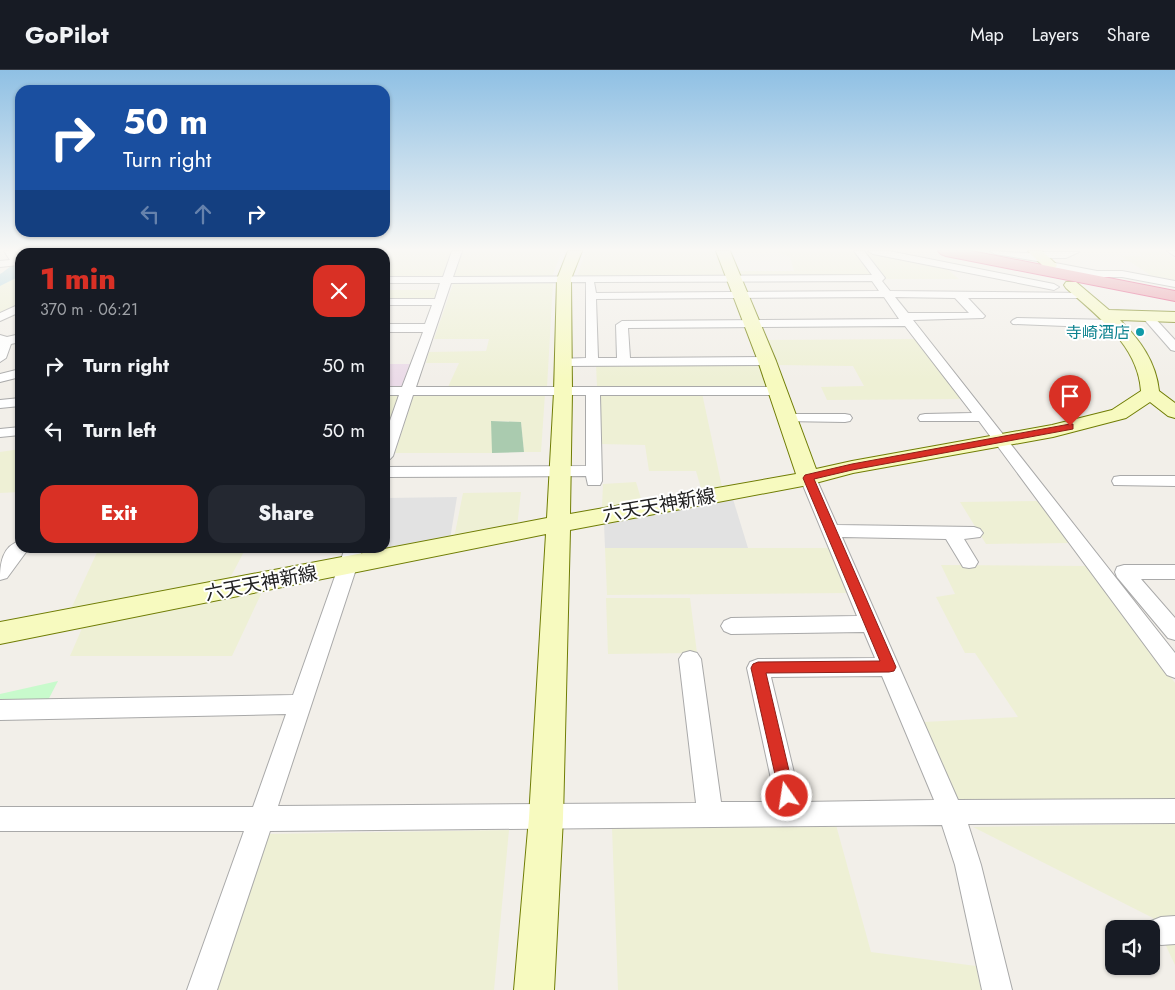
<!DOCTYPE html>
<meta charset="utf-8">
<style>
:root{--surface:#171b24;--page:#242831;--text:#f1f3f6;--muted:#9ea1a6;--line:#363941;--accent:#d93025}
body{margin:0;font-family:Jost,"Noto Sans JP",sans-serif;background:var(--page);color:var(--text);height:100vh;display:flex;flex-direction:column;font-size:19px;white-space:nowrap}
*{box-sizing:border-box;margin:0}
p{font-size:16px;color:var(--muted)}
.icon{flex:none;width:28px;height:28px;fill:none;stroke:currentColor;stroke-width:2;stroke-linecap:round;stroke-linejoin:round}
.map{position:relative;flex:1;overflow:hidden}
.details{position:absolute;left:15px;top:178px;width:375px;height:305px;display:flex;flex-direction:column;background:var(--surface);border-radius:15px;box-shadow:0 1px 4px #0004}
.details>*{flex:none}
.hud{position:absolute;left:15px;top:15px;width:375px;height:152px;border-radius:15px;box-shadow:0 1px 4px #0004;background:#1a4fa0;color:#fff;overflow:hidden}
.buttons{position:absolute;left:1105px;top:850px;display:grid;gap:10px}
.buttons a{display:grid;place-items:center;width:55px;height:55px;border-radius:10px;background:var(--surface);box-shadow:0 1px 4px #0004;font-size:25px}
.pin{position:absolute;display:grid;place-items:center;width:42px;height:42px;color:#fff;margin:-51px -21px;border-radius:50% 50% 50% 0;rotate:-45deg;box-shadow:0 0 5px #0007}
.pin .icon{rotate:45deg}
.me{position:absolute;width:55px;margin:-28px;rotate:347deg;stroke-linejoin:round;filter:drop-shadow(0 0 4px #0008)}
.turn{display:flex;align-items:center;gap:18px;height:105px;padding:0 25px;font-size:22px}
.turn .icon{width:65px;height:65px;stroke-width:2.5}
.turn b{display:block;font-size:35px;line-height:42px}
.lanes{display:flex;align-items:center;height:48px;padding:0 25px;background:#0003;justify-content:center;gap:25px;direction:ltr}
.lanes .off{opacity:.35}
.round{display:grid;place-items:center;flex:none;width:52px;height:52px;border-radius:15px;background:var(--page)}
.head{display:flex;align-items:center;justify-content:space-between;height:85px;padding:0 25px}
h1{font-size:30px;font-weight:800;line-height:38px;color:var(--accent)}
.action{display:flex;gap:10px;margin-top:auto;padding:10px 25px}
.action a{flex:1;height:58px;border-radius:15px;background:var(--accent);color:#fff;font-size:20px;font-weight:800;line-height:58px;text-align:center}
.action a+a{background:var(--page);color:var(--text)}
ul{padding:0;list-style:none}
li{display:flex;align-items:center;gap:15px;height:65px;padding:0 25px}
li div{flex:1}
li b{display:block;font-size:19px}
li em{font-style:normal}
header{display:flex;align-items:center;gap:30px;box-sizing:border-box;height:70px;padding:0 25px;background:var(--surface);border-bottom:1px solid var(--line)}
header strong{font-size:24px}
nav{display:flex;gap:28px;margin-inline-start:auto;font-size:18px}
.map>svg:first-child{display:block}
.industrial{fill:#ebdbe8}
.farmland{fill:#eef0d5}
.cemetery{fill:#aacbaf}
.park{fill:#c8facc}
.parking{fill:#e2e2e2}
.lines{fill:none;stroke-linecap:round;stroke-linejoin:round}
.stream{stroke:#aad3df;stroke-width:2.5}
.river{fill:#aad3df;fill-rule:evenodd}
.street-casing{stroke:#a9a9a9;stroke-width:2}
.secondary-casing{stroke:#707d05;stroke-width:2}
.highway-casing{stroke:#dc2a67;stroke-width:2}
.street{fill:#fff;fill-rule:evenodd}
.secondary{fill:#f7fabf;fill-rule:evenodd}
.highway{fill:#e892a2;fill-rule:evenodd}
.route{fill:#d93025;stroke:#8d1f18}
.culture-dot{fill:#0f9aa8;stroke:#fff;stroke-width:2}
.labels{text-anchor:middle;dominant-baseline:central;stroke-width:4;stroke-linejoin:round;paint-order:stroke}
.far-culture-label{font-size:16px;fill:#0d838f;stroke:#fff;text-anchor:end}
.street-label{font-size:19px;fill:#222;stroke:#fff}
</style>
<header>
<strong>GoPilot</strong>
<nav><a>Map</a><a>Layers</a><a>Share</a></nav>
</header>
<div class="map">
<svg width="1175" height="920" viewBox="0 0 1175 920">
<rect width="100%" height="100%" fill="#f2efe9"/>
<path class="industrial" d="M385 294H413L403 318H385Z"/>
<path class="farmland" d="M328 181H452L442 208H385V182H327Z
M462 181H562L552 207 453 208Z
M586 181H715L726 206H577Z
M776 181H854L873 206 738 207 736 201H794L790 187Z
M864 181 946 198 959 209H886Z
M1137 181H1163L1175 189V212L1155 208 1121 186H1143Z
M17 205H20V233L0 245V215Z
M553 213 547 317H448L459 293H426L429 282 486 281 489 269H434L453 214Z
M385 220H438L434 230H385Z
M917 269 963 329 827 330 821 317 864 316 853 296 776 295 765 270Z
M596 293H761L770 317 597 318Z
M598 323H702L722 417 702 422 696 401H649L645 375 600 374Z
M385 324H401L390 352H385Z
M414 324H545L541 382H524L521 352 492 351V383H395Z
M20 379V422L0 423V382Z
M636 412 642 432 606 439 602 436 603 414Z
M521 422 517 457 454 468 463 423Z
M1039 431 1070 473 986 474 960 432Z
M99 478H246L229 510 70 541Z
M605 478H830L847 523 607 525Z
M941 495 1088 496 1175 613V730L957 732 924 652 1018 647 975 583H965L936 527 955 524Z
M262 522 232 586H70L83 556Z
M606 528H690L697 583 608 584Z
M1175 754V895L1153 848 973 757Z
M836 755 871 882 976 896 981 920H618L612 758Z
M509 760 494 920H217L269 764Z"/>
<path class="cemetery" d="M491 351 521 352 524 382 492 383Z"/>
<path class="park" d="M58 611 45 636 0 637V624Z"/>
<path class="parking" d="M457 427 450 469 361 487 364 478H385V428Z
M733 429 748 478H605L604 454Z"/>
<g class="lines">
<path class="stream" d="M12 204 20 205"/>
<path class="river" d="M20 191V206L0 216V204C7 200 13 193 20 191Z"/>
<g class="street-casing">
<path id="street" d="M4 181H14L20 189 18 195 0 197V191L10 190Z
M452 181H462L453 207 872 205 854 181H864L885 208 882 211 890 221 1087 223 1089 225 1083 228H968L983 244 985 246 983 248 913 250 1175 583V608L1167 605 979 351H920L918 348 920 345 925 344 972 343 905 256 628 258 630 288 767 287 773 291 767 295 563 296 558 295 557 292 558 289 586 288V212L451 213 416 317H778L785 321 778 325H600L602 411 600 415H588L586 406 385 407V397L586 396V325H413L393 386 390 389 385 391V365L399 325H385V317H402L423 262H385V254H425L432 235H385V229H435L440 213H385V207H443ZM872 211 879 221 596 223 594 212ZM884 227 899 249 622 251 616 255 617 288H598L596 229ZM895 227 955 228 969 243H908Z
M868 181H889L1054 214 1059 217 1054 220 873 184Z
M990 181C1004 181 1029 185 1039 182H1079L1066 188H1047V191L1043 192 995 184Z
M1167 181H1175V186Z
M1050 192 1097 201H1122L1175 211V217L1122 207H1097L1046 197V193Z
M20 234V242L0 251V243Z
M1147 243 1151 244 1175 270V281L1171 280 1143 248 1141 246 1143 244Z
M1017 248 1114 250 1120 254 1114 258 1013 254 1011 252 1013 250Z
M20 264V272L11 274 6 288 0 292V265L7 267Z
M20 299V307L0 312V304Z
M20 328V336L0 338V330Z
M788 344H845L850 345 852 348 850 351 845 352 783 351 781 348 783 345Z
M20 357V365L0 367V359Z
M808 403 814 405 816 408 837 455 974 457 980 459 983 463 980 467 964 469 978 492 975 497 969 498 963 497 946 469 842 467 958 730 1175 729V753L968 754 981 795 1012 920H982L955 795 942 755 270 761 217 920H187L244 761H0V737H253L286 644 0 650V630L293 625 345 478H363L278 736 696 733 679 589 683 583 690 581 697 583 701 589 721 732H776L747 598 750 592 758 589 875 588 864 562 731 564 724 561 721 556 724 551 731 548 857 546 800 408 802 405ZM882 606 934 730 801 732 771 607Z
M1120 406H1175V416L1114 415 1112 411 1114 407Z
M20 471V478H29L7 508 0 510C0 494 2 476 20 471Z
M1124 495H1175V509H1141L1175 548V570L1168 568 1117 507 1115 502 1117 497Z
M1175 846V874L1161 875 1151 871V859H1148L1151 851 1161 847Z"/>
</g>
<g class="secondary-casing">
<path id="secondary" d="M568 181H582L571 209 572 322 570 444 796 404 758 291 716 181H730L776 291 816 399 852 391 1052 355 1112 340 1141 321C1138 275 1098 247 1066 218L1064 215 1066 212H1076L1109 240 1175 242V252L1120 250C1140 270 1156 292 1159 321L1175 333V348L1168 346 1150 332 1126 348 1053 367 853 403 808 415 570 460 563 748 554 920H514L529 748 546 464 0 574V552L547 448 554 322 557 209Z
M1028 181H1042L1057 195 1055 198H1045Z"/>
</g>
<g class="highway-casing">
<path id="highway" d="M938 181H971L1175 221V231L946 186 941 184Z"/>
</g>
<use href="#street" class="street"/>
<use href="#secondary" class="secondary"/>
<use href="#highway" class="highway"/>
</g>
<linearGradient id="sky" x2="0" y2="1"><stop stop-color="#8fc0e4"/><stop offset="0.58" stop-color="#f9f8f5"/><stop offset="1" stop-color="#f9f8f5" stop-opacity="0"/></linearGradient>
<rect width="1175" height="310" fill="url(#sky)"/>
<path class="route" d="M1070 354H1073V359L852 400 814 409 896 597 894 601 889 602 766 603 795 726 792 731 787 733 781 731 751 598 753 594 758 592 880 591 803 408 805 405 852 394Z"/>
<circle class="culture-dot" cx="1140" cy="262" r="5"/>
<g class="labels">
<g class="far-culture-label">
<text x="1130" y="262">寺崎酒店</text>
</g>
<g class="street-label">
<text transform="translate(659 435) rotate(-10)">六天天神新線</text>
<text transform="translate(261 513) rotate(-11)">六天天神新線</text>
</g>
</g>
</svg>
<div class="buttons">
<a><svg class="icon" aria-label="sound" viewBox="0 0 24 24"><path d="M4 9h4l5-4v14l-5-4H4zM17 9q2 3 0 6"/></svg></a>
</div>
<div class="pin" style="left:1070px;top:356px;background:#d93025"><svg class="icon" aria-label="arrive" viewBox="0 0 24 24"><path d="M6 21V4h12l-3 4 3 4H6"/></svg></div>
<svg class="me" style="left:787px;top:726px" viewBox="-20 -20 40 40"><circle r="17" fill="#d93025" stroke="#fff" stroke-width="3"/><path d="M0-11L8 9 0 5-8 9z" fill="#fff"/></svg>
<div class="hud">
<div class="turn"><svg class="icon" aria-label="right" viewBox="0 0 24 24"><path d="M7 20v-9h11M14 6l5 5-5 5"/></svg><div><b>50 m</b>Turn right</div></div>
<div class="lanes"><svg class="icon off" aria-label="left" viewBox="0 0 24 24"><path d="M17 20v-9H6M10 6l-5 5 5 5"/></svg><svg class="icon off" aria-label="ahead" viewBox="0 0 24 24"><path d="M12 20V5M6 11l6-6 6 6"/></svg><svg class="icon" aria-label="right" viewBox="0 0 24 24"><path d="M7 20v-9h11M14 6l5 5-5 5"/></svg></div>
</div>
<section class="details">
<div class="head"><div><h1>1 min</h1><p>370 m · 06:21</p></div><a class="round" style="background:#d93025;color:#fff"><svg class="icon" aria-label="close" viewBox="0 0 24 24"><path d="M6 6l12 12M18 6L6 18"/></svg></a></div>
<ul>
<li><svg class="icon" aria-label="right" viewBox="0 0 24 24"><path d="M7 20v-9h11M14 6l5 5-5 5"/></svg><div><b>Turn right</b></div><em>50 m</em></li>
<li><svg class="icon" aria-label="left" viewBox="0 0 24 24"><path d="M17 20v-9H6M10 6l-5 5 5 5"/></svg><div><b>Turn left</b></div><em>50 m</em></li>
</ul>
<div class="action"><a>Exit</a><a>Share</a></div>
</section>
</div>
